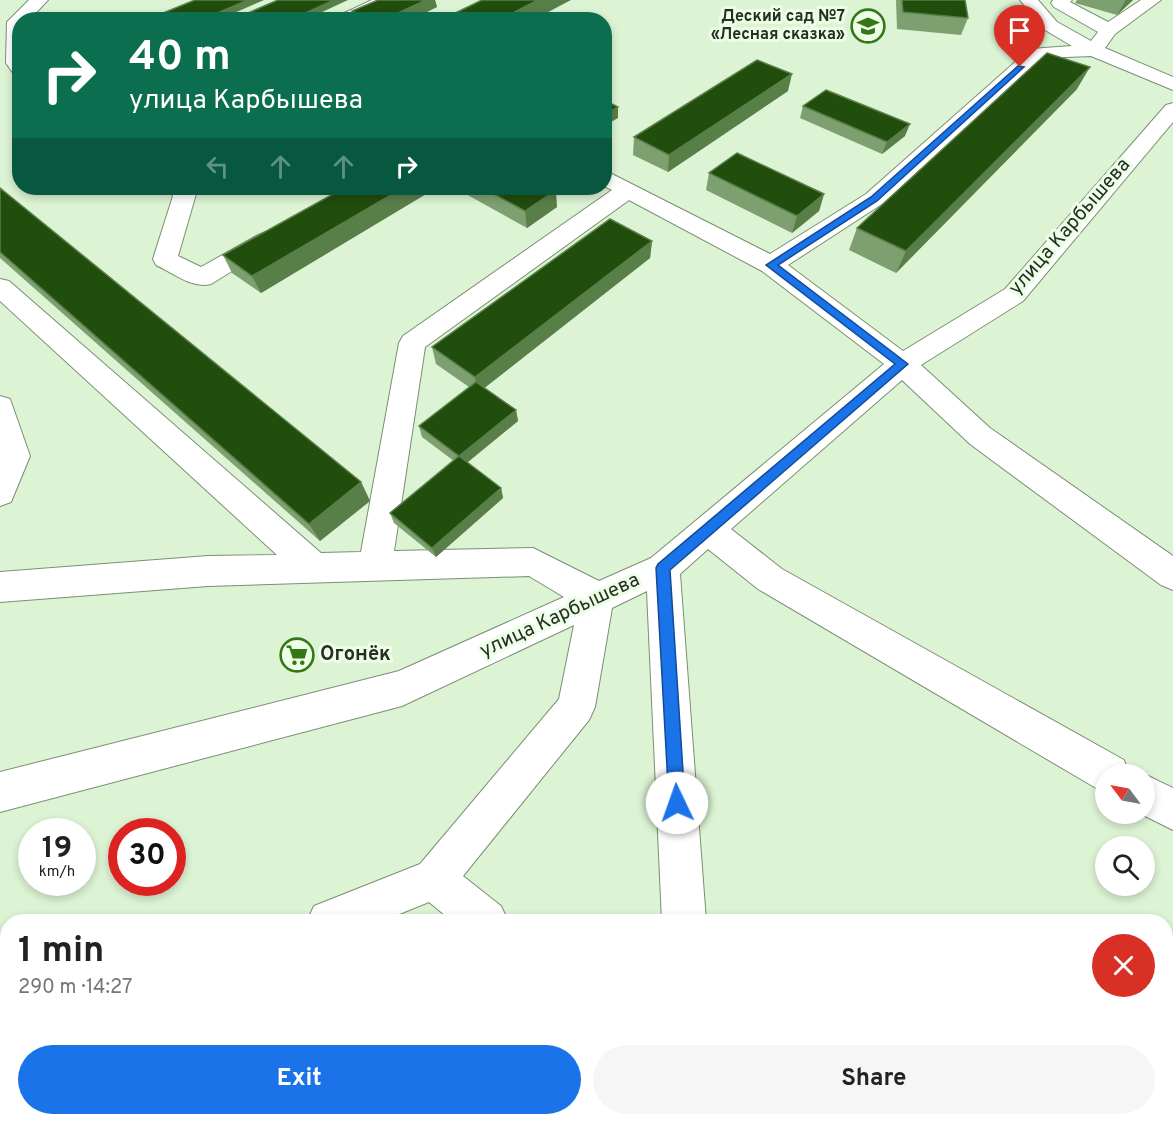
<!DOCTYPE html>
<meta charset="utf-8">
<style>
:root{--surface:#fff;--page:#f6f6f6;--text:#222;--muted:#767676;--accent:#1a73e8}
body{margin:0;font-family:Overpass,sans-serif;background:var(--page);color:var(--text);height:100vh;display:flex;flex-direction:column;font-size:22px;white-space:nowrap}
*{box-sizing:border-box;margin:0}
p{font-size:20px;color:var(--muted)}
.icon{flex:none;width:33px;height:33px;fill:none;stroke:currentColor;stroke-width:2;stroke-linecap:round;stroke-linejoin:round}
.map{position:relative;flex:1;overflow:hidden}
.side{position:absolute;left:0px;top:914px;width:1173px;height:212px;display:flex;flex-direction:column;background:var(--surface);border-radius:24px 24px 0 0;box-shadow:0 3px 9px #0003}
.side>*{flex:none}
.guide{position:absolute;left:12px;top:12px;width:600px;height:183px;border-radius:24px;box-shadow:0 3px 9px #0003;background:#0b6e4f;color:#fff;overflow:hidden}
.needle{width:39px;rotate:302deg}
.controls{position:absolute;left:1095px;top:764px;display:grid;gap:12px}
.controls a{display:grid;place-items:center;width:60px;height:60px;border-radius:50%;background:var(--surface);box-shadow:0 3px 9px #0003;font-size:30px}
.speed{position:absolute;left:18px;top:818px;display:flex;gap:12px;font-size:30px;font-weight:700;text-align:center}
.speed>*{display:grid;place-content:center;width:78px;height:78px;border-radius:50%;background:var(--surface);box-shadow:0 3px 9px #0003;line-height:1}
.speed small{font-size:15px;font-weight:400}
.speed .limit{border:9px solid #d22;background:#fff;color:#111}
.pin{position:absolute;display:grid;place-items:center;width:51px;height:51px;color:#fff;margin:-62px -26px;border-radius:50% 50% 50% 0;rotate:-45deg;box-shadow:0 0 6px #0007}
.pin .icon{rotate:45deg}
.me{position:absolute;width:66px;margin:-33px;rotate:357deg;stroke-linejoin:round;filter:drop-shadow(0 0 4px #0008)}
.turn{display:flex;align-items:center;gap:21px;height:126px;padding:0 18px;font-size:27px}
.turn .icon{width:78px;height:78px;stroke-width:2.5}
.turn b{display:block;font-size:42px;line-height:51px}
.lanes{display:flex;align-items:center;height:57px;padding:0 18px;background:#0003;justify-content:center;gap:30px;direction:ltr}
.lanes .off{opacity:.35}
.round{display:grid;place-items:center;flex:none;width:63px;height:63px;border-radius:32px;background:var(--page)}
.summary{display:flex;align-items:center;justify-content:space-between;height:102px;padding:0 18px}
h1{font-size:36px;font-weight:700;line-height:45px}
.cta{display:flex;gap:12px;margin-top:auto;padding:12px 18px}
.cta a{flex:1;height:69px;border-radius:36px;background:var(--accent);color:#fff;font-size:24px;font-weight:700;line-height:69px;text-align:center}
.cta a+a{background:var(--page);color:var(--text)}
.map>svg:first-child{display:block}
.green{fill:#bcecac}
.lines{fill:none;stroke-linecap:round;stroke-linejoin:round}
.minor-casing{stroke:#7b8f74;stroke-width:2}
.minor{fill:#fff;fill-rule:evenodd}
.wall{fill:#7ea070}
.shaded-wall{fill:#597f49}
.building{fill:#214d0d;stroke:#597f49;stroke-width:1.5}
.route{fill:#1a73e8;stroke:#114b97;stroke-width:1.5}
.labels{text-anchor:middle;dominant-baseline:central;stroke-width:6;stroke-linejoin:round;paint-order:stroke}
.far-poi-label{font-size:16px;font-weight:bold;fill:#272f24;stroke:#ecfee6;text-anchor:end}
.street-label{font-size:20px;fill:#272f24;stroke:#ecfee6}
.poi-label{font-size:20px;font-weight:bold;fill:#272f24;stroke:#ecfee6;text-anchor:start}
</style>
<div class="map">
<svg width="1173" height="1124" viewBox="0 0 1173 1124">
<rect width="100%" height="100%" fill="#dcf3d4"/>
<path class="green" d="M960 1118H1027L1035 1124H968Z"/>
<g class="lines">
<g class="minor-casing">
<path id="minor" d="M29 0H48L29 20H20V75L13 73 6 63 7 22Z
M372 0H395L392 4 359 20H335L338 16Z
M1020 0H1038L1057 22 1091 41 1098 32 1054 7 1051 3 1053 0H1072L1070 2 1108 22 1141 0H1161L1115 34 1105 48 1173 77V90L1091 56 1042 58 882 204 788 265 903 351 1005 289 1166 105 1173 103V122L1023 301 921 365 990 428 1173 556V590L1161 585 970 444 902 380 731 529 782 569 1124 760 1129 774H1106V792L1096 788 758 589 708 549 680 574 706 921H662L647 591 612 608 595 707 589 720 463 876 501 906 508 921H452L429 902 382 921H307L314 906 420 864 559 699 574 625 402 706 0 812V772L399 671 564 597 529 576 208 586 0 602V572L208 556 277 555 0 301V279L9 281 321 553 361 552 399 343 403 336 612 190 604 186V170L770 254 866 194 1030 49 1072 46 1045 30ZM629 200 762 271 884 364 651 558 599 581 533 548 394 551 425 347Z
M166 188H191L196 194 178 256 201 267 258 235 266 232 274 235 278 240 274 245 211 284C192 289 173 273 156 265L153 259 173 196Z
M0 396 10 399 30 456 11 502 0 506Z
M1144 774 1173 788V830L1139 813H1144Z
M75 1118H128L126 1124H73Z
M634 1118H682L681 1124H633Z
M734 1118H783L781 1124H732Z
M901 1118H954L956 1124H903Z"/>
</g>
<use href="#minor" class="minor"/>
</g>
<path class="wall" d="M378 0H435L437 7 410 20H354L352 11Z
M896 0H965L968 18 961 35 897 29Z
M1077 0H1133L1117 15 1075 3Z
M1077 89 896 273 849 250 857 228Z
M788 91 668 172 633 155 634 137Z
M803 106 905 136 882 154 800 118Z
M709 173 824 194 819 211 792 233 706 190Z
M0 188 361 482 370 501 320 541 0 258Z
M344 188H436L261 293 232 273 223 255Z
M455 188H552L557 207 527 228Z
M652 241 650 258 484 388 516 410 518 421 467 462 501 488 503 498 436 557 394 523 390 513 454 461 422 437 419 426 469 387 436 364 432 347Z"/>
<path class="shaded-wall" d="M248 0H264L218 20H201Z
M334 0H348L305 20H290Z
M426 0H435L437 7 410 20H383Z
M538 0H571L533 20H499Z
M1126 0H1133L1117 15Z
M1090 67 1077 89 896 273 906 251Z
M792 74 788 91 668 172 669 155Z
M618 107V118L604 126V115Z
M910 124 905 136 882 154 887 142Z
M403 188H436L261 293 252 276Z
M556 190 557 207 527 228 525 211Z
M824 194 819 211 792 233 797 216Z
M652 241 650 258 478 393 475 377Z
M516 410 518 421 462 467 459 456Z
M361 482 370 501 320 541 309 524Z
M501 488 503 498 436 557 432 548Z
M307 1118H314L309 1124H302Z
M527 1118H537L543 1124H533Z"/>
<path class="building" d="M195 0H248L201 20H146Z
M278 0H334L290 20H232Z
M378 0H426L383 20H369L352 11Z
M482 0H538L499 20H441Z
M902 0H965L968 18 903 12Z
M1047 53 1090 67 906 251 857 228Z
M757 60 792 74 669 155 634 137Z
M826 90 910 124 887 142 803 106Z
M604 100 618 107 604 115Z
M737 153 824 194 797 216 709 173Z
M0 188 361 482 309 524 0 252Z
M344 188H403L252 276 223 255Z
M483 188H552L556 190 525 211Z
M610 219 652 241 475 377 432 347Z
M476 382 516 410 459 456 419 426Z
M459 456 501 488 432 548 390 513Z
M177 1118H307L302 1124H171Z
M369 1118H527L533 1124H374Z"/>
<path class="route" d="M1018 66 1024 67 877 201 778 265 908 364 670 570 685 803 683 809 677 811 671 809 669 803 656 568 658 564 895 364 766 265 871 197Z"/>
<defs>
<g id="school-ring" transform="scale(1.725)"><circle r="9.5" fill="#ecfee6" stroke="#357716" stroke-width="1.5"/><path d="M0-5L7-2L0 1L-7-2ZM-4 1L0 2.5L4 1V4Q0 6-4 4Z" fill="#357716"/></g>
<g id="supermarket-ring" transform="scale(1.725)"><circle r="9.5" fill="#ecfee6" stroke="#357716" stroke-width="1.5"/><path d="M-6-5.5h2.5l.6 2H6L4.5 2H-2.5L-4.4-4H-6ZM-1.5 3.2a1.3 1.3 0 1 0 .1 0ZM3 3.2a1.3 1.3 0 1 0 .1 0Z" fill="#357716"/></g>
</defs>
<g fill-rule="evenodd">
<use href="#school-ring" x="868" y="26"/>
<use href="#supermarket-ring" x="297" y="655"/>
</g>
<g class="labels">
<g class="far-poi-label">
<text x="845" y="17">Деский сад №7<tspan x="845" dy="18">«Лесная сказка»</tspan></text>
</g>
<g class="street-label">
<text transform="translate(1070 227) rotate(-49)">улица Карбышева</text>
<text transform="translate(560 616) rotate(-25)">улица Карбышева</text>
</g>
<g class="poi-label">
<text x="320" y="655">Огонёк</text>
</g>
</g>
</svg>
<div class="controls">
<a><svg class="needle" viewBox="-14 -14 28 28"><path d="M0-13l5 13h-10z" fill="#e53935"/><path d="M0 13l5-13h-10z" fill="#767676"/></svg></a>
<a><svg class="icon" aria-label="search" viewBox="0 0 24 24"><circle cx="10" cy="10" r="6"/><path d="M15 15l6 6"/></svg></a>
</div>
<div class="speed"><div>19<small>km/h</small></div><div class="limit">30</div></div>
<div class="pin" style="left:1020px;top:67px;background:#d93025"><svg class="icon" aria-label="arrive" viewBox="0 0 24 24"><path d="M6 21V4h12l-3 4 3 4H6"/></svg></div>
<svg class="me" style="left:677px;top:803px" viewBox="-20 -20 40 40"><circle r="19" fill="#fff"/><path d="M0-13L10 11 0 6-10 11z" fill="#1a73e8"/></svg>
<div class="guide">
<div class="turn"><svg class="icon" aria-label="right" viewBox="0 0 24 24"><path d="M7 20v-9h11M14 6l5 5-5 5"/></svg><div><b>40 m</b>улица Карбышева</div></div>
<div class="lanes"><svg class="icon off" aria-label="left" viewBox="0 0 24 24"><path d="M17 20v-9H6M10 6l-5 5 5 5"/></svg><svg class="icon off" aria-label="ahead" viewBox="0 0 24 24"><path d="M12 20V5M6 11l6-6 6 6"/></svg><svg class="icon off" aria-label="ahead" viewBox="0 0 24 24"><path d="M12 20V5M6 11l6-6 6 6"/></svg><svg class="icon" aria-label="right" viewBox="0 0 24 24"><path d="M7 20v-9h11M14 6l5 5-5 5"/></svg></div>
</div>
<section class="side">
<div class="summary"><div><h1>1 min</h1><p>290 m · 14:27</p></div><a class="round" style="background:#d93025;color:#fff"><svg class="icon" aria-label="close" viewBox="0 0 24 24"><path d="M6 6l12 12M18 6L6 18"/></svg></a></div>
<div class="cta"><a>Exit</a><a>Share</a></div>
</section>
</div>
